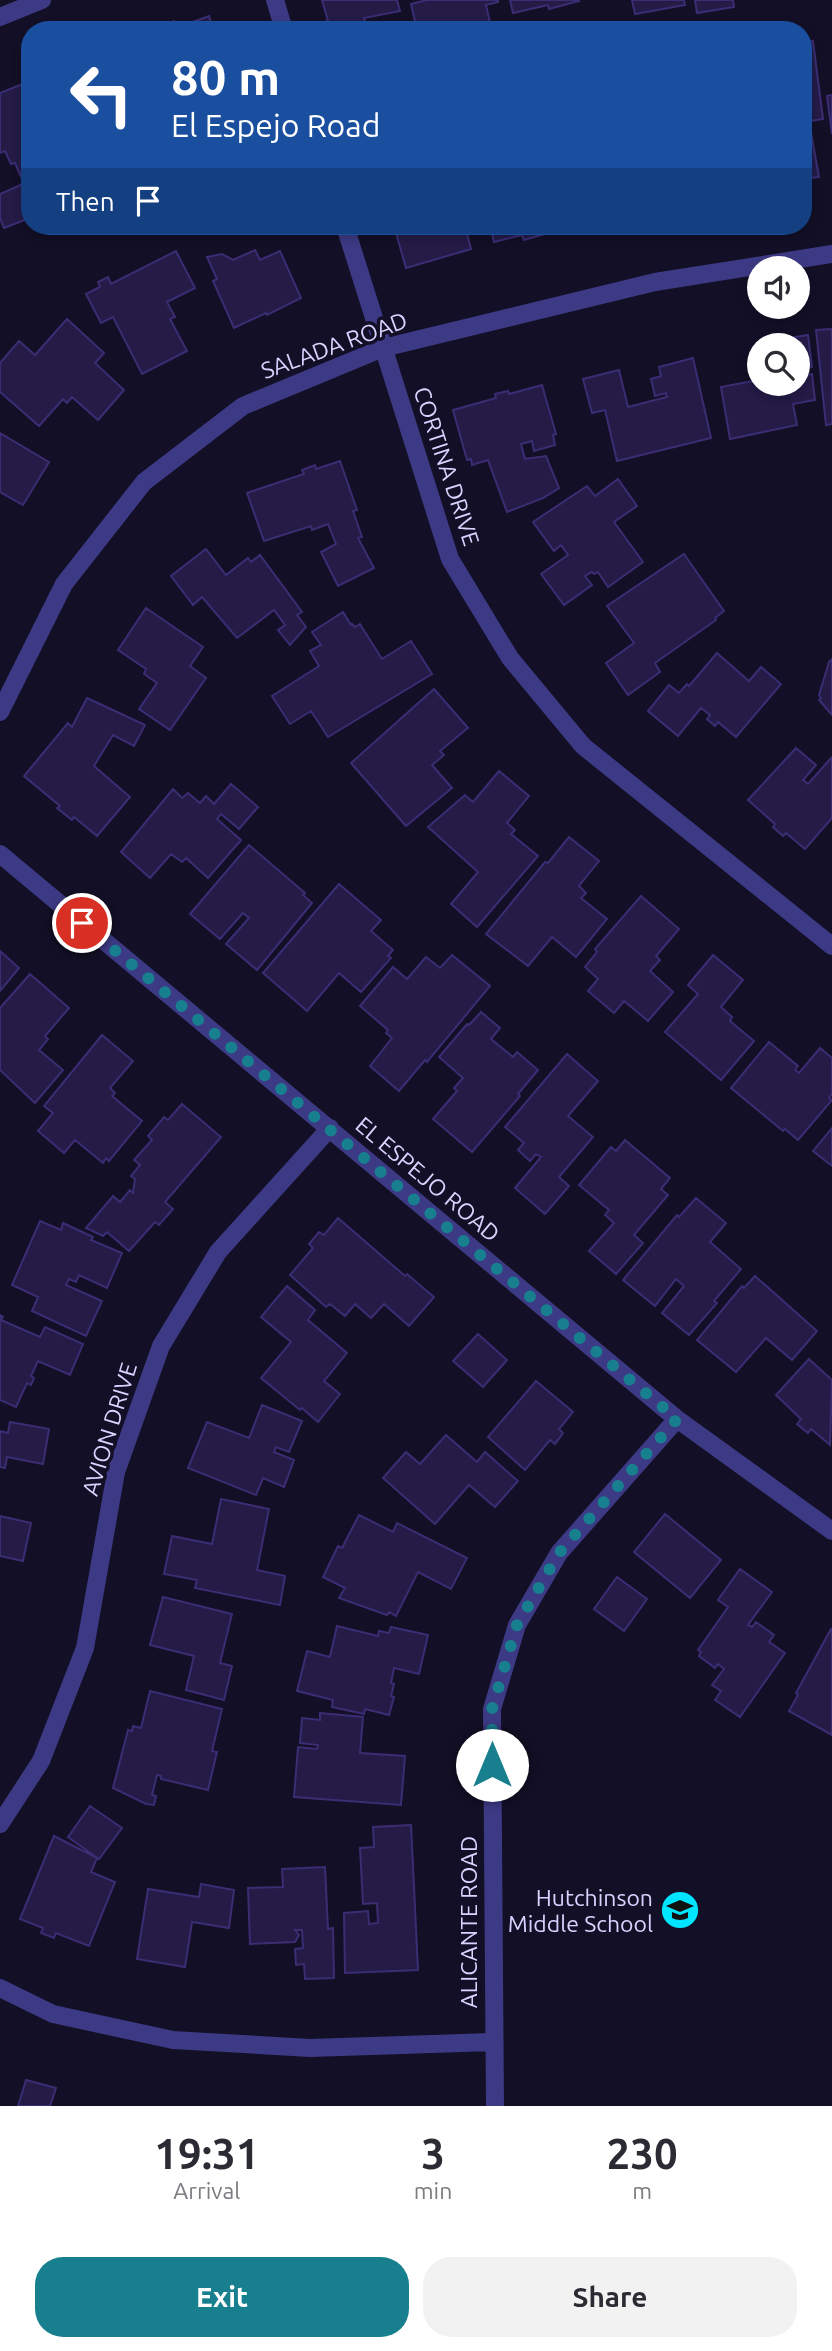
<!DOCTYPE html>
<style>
:root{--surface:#fff;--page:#f2f2f3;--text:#2b2b33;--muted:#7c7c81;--accent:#187f8f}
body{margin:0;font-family:Ubuntu,sans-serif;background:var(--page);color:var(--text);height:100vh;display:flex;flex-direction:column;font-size:26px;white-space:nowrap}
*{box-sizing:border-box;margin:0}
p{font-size:23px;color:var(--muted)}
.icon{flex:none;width:38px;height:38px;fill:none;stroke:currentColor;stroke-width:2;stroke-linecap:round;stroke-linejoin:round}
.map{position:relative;height:2106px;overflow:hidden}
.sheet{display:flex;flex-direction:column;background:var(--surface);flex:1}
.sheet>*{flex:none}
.guide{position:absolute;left:21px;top:21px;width:791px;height:214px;border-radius:28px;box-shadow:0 4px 10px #0003;background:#1a4fa0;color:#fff;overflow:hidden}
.fabs{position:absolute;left:747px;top:256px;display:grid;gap:14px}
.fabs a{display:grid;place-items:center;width:63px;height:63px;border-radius:50%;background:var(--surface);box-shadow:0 4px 10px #0003;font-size:35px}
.pin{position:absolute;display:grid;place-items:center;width:60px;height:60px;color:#fff;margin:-30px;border:4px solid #fff;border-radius:50%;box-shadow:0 2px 7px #0007}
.me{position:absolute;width:77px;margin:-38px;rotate:0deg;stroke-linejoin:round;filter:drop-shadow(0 0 5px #0008)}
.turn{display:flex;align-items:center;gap:24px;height:147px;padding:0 35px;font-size:32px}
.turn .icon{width:91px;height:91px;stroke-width:2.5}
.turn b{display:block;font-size:49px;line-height:60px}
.then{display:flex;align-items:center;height:66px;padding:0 35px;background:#0003;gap:14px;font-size:26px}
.eta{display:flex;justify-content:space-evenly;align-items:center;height:119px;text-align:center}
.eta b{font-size:42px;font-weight:600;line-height:49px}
.primary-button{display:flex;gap:14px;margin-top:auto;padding:14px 35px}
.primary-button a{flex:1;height:80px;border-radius:28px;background:var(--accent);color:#fff;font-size:28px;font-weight:600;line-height:80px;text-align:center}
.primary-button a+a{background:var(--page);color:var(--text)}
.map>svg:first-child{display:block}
.building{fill:#241b47;stroke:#3b2d73;stroke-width:2}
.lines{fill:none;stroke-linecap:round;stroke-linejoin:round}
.minor{stroke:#3d3a85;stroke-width:18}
.route{stroke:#187f8f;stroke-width:12;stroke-dasharray:0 21.6}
.labels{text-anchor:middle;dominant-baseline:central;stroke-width:7;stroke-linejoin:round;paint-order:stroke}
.street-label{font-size:23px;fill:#d9d4ff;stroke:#130f26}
.poi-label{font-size:23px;fill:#d9d4ff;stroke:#130f26;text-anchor:end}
</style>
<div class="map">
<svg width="832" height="2106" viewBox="0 0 832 2106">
<rect width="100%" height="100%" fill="#130f26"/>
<path class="building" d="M322 0H397L400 11 364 18 367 30H321L319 23 328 21Z
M427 0H498V2L486 5 491 27 479 30H417L411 4Z
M510 0H578L579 1 549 9 548 5 513 13Z
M632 0H684L685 5 635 14Z
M695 0H733L734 7 697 13Z
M209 16 213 30H158L157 27 174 21 176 28Z
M813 41 823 119 804 122 803 43Z
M30 81V183L28 179 23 181 15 163 11 164 5 151 0 153V93Z
M832 95V134L827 96Z
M803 124 804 128 810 127 819 177 803 179Z
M27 182 30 189V218L4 228 0 218V194Z
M221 226H246L223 233Z
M394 226H465L471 249 406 268Z
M490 226H561L562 229 524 240 522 235 494 242Z
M255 250 260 260 280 251 301 298 267 315 266 313 234 328 213 281 217 279 207 257 222 254 233 260Z
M176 251 195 288 167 302 175 317 170 319 187 351 142 374 113 317 101 323 86 294 100 287 98 282 108 277 111 284Z
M67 319 104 353 95 363 124 390 98 420 72 397 67 403 63 399 39 426 0 392V363L19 341 35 355Z
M832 329V424L826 425 816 330Z
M808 335 812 367 798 370V345H760V358L757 343Z
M693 358 711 438 617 461 605 410 592 413 583 379 619 370 628 407 667 397 666 393 655 396 651 379 661 376 659 367Z
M812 374 815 400 793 404 797 425 730 439 721 387 753 381V377L760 376V383H798V377Z
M542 385 556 434 553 435 555 445 534 451 532 441 521 444 525 459 546 456 559 488 543 498 507 512 488 460 472 465 471 459 467 460 453 410 496 398 495 394 508 391 509 394Z
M0 433 49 462 23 505 0 492Z
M340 461 357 510 353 511 362 537 358 538 374 568 338 586 321 552 336 544 328 524 312 530 311 526 264 541 247 493 304 474 302 470 315 465 316 469Z
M618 479 637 506 614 522 643 562 608 587 598 572 594 574 592 572 585 576 592 585 564 605 541 574 568 555 561 545 554 551 533 522 587 486 595 496Z
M206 549 226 575 248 558 251 562 260 555 302 612 297 615 306 627 290 645 278 630 285 625 274 610 237 638 202 597 193 605 171 576Z
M684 554 724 611 715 618 716 620 655 663 660 672 628 695 606 663 634 643 607 606Z
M146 608 203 647 190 666 206 678 170 730 139 709 157 683 144 674 146 669 118 650Z
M343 612 351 625 352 624 355 627 360 624 382 659 411 641 432 674 328 737 311 711 290 724 272 696 319 666 310 651 321 645 312 632Z
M717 653 749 681 761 667 781 684 736 737 718 722 715 726 707 719 710 715 701 708 678 736 648 711 669 685 679 693 687 684 689 686Z
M832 659V715L819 700 821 698 819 695 829 662Z
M434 689 468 728 440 751 444 755 432 765 452 788 406 826 351 763Z
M87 698 145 725 134 746 113 735 94 766 130 797 97 836 74 817 72 820 57 808 60 806 24 776 68 723 72 727Z
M796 748 816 765 803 780 808 784 832 757V818L805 849 786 833 783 836 773 827 775 824 748 800Z
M499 771 529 796 507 823 515 830 511 834 538 856 477 927 451 904 478 872 428 827 465 795 473 802Z
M231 784 258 807 239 829 221 814 217 819 241 840 208 878 186 858 182 862 171 854 150 878 121 852 173 789 182 798 188 793 200 803 206 796 214 804Z
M569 837 599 861 579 886 586 893 581 898 607 919 576 957 552 937 528 966 486 934 545 862 548 863Z
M249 845 305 893 303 895 312 903 257 970 226 944 249 918 243 913 220 939 190 914Z
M339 884 381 920 371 931 393 950 388 956 391 958 361 992 339 973 307 1011 263 973Z
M641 896 679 929 656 956 660 960 650 971 673 992 648 1021 624 1001 614 1013 588 991 598 979 585 967 597 952 595 949Z
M0 951 19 968 0 991Z
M452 955 490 986 427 1062 425 1060 399 1091 370 1066 392 1038 386 1033 388 1030 360 1006 393 967 407 979 426 957 440 968Z
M713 955 743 980 721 1007 732 1017 730 1021 754 1041 721 1080 665 1032 698 994 688 985Z
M30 974 69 1008 45 1036 48 1039 39 1050 63 1070 35 1103 0 1070V1008Z
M481 1012 500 1028 491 1039 513 1057 517 1052 538 1070 518 1094 520 1096 472 1152 433 1119 457 1091 454 1088 463 1078 439 1057 467 1024 469 1025Z
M102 1035 133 1061 110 1088 115 1093 112 1096 142 1121 109 1161 106 1158 103 1163 75 1140 64 1153 38 1131 53 1113 44 1106Z
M769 1042 798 1066 795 1070 799 1073 820 1048 832 1058V1094L829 1098 832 1100 798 1140 785 1129 783 1131 731 1088Z
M567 1054 598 1081 568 1116 593 1137 559 1177 569 1186 545 1214 515 1188 541 1157 536 1154 530 1161 518 1150 524 1143 505 1127Z
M182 1104 221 1137 165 1202 173 1209 159 1225 155 1222 129 1251 107 1232 103 1236 86 1228 113 1196 120 1202 130 1190 133 1193 135 1179 131 1176 140 1165 134 1160 152 1140 148 1136 164 1117 168 1120Z
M832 1128V1166L813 1151Z
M625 1140 670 1178 661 1189 668 1195 634 1235 643 1243 616 1274 589 1251 614 1223 605 1215 609 1210 579 1185 611 1147 616 1151Z
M696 1198 726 1223 710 1242 741 1269 714 1301 717 1303 689 1335 662 1313 684 1286 676 1279 655 1306 623 1280 677 1215 679 1217Z
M338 1218 405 1276 407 1274 434 1297 409 1326 384 1304 371 1318 355 1304 345 1316 330 1304 326 1307 290 1275 313 1248 309 1244 319 1232 324 1235Z
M40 1221 61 1230 63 1223 93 1237 91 1240 122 1253 107 1288 79 1275 76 1282 69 1279 66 1285 102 1301 86 1336 32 1311 38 1297 12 1285Z
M755 1276 817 1331 792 1360 766 1338 736 1372 697 1340 742 1286 744 1288Z
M287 1286 315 1310 308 1320 347 1353 324 1381 340 1394 318 1422 302 1408 300 1410 261 1378 291 1342 261 1317Z
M0 1315 3 1317 1 1320 40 1337 45 1327 83 1344 70 1375 38 1361 31 1376 34 1378 31 1385 27 1383 16 1407 0 1400Z
M478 1334 507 1360 483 1387 453 1361Z
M809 1359 832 1380 830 1445 811 1429 808 1433 797 1424 801 1419 776 1395Z
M536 1381 573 1412 559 1429 563 1433 555 1444 550 1440 525 1470 488 1437Z
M262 1405 302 1421 289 1452 276 1447 274 1452 294 1460 284 1487 263 1478 256 1495 188 1468 207 1422 249 1438Z
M10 1422 49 1429 43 1464 7 1457 5 1468 0 1467V1431L8 1433Z
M446 1435 477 1462 485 1452 518 1481 495 1507 469 1485 435 1524 383 1478 406 1452 420 1464Z
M221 1499 269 1509 257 1570 285 1576 280 1605 195 1588 197 1580 164 1574 172 1536 212 1544Z
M665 1514 721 1560 690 1598 634 1552Z
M359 1515 393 1532 397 1523 467 1558 451 1589 418 1572 396 1616 389 1612 387 1615 339 1598 345 1588 323 1577 338 1546 342 1548Z
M0 1516 31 1523 23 1561 0 1556Z
M740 1569 772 1592 748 1625 752 1627 756 1622 774 1635 769 1642 785 1653 740 1717 715 1700 721 1691 712 1685 724 1669 718 1664 715 1668 699 1656 701 1652 698 1650 728 1607 718 1600Z
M617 1577 647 1599 624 1631 594 1609Z
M163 1597 232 1614 220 1663 232 1666 224 1700 186 1690 194 1656 150 1645Z
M337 1626 378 1636 379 1631 389 1633 391 1627 428 1635 419 1674 394 1668 391 1683 394 1684 391 1696 394 1697 389 1715 365 1709 364 1714 332 1707 333 1700 297 1691 307 1651 330 1657Z
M831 1629 832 1630V1735L789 1711 798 1695 796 1693Z
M150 1691 222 1709 212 1751 217 1752 208 1790 161 1779V1776L157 1775 152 1795 156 1796 154 1805 146 1804 113 1788 128 1730 132 1731 133 1726 141 1728Z
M320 1713 363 1717 360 1753 405 1756 401 1805 294 1797 298 1747 317 1749 318 1745 300 1743 302 1718 320 1720Z
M90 1806 122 1828 99 1859 68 1837Z
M411 1825 418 1970 345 1973 344 1913 368 1911 369 1924 378 1923 377 1903 363 1904 360 1848 374 1847 373 1827Z
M54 1836 97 1858 91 1872 115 1882 89 1946 56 1933 54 1938 41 1933 43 1928 20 1919Z
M325 1867 328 1929 333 1928 334 1978 305 1979 304 1964 296 1965 295 1949 303 1948 302 1930H295L299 1935 295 1942 250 1944 248 1888 283 1887 282 1869Z
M201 1884 234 1890 229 1928 192 1922 185 1967 137 1959 148 1889 199 1897Z
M26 2080 56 2088 50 2106H18Z"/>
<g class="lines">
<path class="minor" d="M275 0 284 30
M0 17 42 0
M345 226 450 559 510 658 583 746 832 946
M0 712 64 584 144 482 243 406 383 348 655 282 832 254
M0 854 677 1419 832 1531
M0 1824 41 1761 85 1648 116 1472 161 1346 218 1252 330 1128
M0 1988 53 2014 173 2040 310 2048 493 2042
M495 2106 492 1709 517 1625 559 1553 677 1419"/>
</g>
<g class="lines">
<path class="route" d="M82 923 677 1419 559 1553 517 1625 492 1709V1765"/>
</g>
<defs>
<g id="school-disc" transform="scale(2.0125)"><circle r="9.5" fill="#00e5ff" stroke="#130f26"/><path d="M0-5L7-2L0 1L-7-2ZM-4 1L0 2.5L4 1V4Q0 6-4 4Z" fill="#111"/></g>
</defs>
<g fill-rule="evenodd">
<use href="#school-disc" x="680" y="1910"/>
</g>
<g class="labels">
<g class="street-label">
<text transform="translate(334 345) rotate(-20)">SALADA ROAD</text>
<text transform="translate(447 466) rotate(72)">CORTINA DRIVE</text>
<text transform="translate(428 1179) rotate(40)">EL ESPEJO ROAD</text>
<text transform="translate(109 1429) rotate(-73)">AVION DRIVE</text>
<text transform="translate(468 1922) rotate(-90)">ALICANTE ROAD</text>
</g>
<g class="poi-label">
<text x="653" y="1897">Hutchinson<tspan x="653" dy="26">Middle School</tspan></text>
</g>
</g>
</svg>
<div class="fabs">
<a><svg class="icon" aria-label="sound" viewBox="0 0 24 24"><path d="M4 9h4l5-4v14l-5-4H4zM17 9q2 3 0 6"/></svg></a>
<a><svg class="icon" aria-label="search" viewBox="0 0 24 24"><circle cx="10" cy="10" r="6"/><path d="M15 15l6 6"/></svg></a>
</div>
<div class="pin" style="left:82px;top:923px;background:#d93025"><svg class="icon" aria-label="arrive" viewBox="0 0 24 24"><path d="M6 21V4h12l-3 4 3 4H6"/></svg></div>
<svg class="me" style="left:492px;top:1765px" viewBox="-20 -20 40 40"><circle r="19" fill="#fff"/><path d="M0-13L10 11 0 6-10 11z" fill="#187f8f"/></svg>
<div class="guide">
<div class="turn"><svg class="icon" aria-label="left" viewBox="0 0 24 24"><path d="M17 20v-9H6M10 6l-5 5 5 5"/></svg><div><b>80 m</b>El Espejo Road</div></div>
<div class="then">Then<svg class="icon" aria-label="arrive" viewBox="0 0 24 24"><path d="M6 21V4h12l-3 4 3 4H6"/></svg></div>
</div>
</div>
<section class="sheet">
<div class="eta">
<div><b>19:31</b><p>Arrival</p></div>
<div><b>3</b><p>min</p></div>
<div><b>230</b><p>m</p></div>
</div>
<div class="primary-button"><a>Exit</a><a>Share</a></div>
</section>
